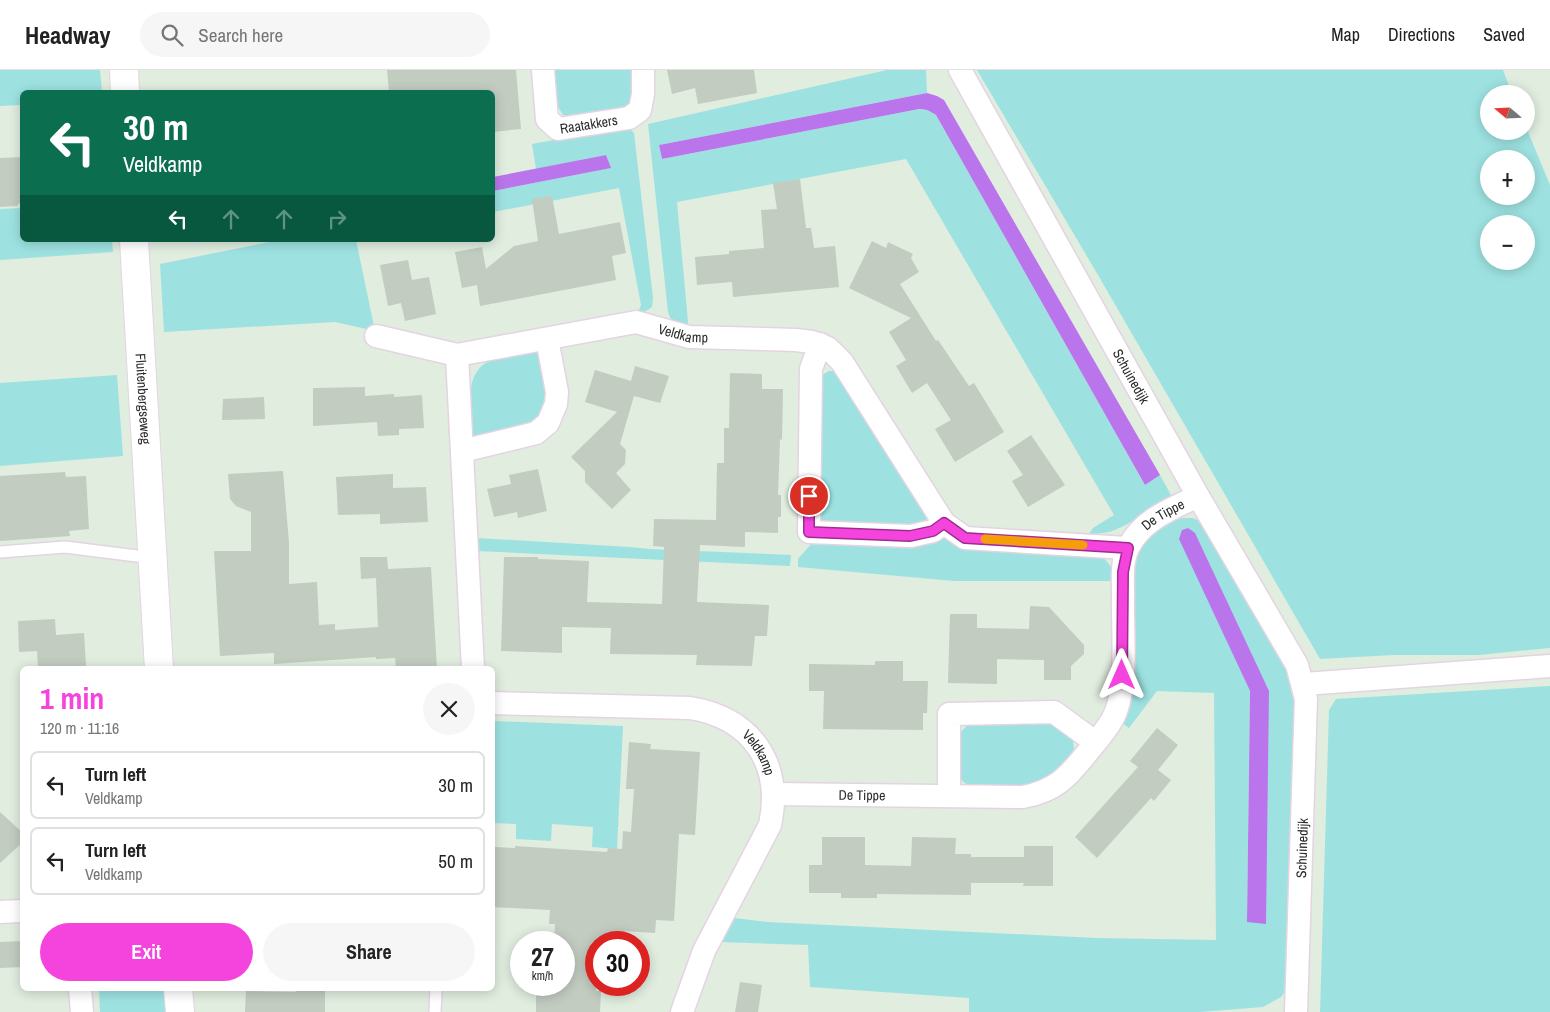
<!DOCTYPE html>
<meta charset="utf-8">
<style>
:root{--surface:#fff;--page:#f6f6f6;--text:#222;--muted:#767676;--line:#e0e0e0;--accent:#f543dd}
body{margin:0;font-family:"Archivo Narrow",sans-serif;background:var(--page);color:var(--text);height:100vh;display:flex;flex-direction:column;font-size:19px;white-space:nowrap}
*{box-sizing:border-box;margin:0}
p{font-size:16px;color:var(--muted)}
.icon{flex:none;width:28px;height:28px;fill:none;stroke:currentColor;stroke-width:2;stroke-linecap:round;stroke-linejoin:round}
.map{position:relative;flex:1;overflow:hidden}
.panel{position:absolute;left:20px;top:596px;width:475px;height:325px;display:flex;flex-direction:column;background:var(--surface);border-radius:8px;box-shadow:0 2px 12px #0003}
.panel>*{flex:none}
.banner{position:absolute;left:20px;top:20px;width:475px;height:152px;border-radius:8px;box-shadow:0 2px 12px #0003;background:#0b6e4f;color:#fff;overflow:hidden}
.needle{width:32px;rotate:289deg}
.buttons{position:absolute;left:1480px;top:15px;display:grid;gap:10px}
.buttons a{display:grid;place-items:center;width:55px;height:55px;border-radius:50%;background:var(--surface);box-shadow:0 2px 12px #0003;font-size:25px}
.speed{position:absolute;left:510px;top:861px;display:flex;gap:10px;font-size:25px;font-weight:700;text-align:center}
.speed>*{display:grid;place-content:center;width:65px;height:65px;border-radius:50%;background:var(--surface);box-shadow:0 2px 12px #0003;line-height:1}
.speed small{font-size:12px;font-weight:400}
.speed .limit{border:8px solid #d22;background:#fff;color:#111}
.pin{position:absolute;display:grid;place-items:center;width:42px;height:42px;color:#fff;margin:-21px;border:2px solid #fff;border-radius:50%;box-shadow:0 1px 5px #0007}
.me{position:absolute;width:55px;margin:-28px;rotate:0deg;stroke-linejoin:round;filter:drop-shadow(0 0 4px #0008)}
.turn{display:flex;align-items:center;gap:18px;height:105px;padding:0 20px;font-size:22px}
.turn .icon{width:65px;height:65px;stroke-width:2.5}
.turn b{display:block;font-size:35px;line-height:42px}
.lanes{display:flex;align-items:center;height:48px;padding:0 20px;background:#0003;justify-content:center;gap:25px;direction:ltr}
.lanes .off{opacity:.35}
.round{display:grid;place-items:center;flex:none;width:52px;height:52px;border-radius:26px;background:var(--page)}
.summary{display:flex;align-items:center;justify-content:space-between;height:85px;padding:0 20px}
h1{font-size:30px;font-weight:800;line-height:38px;color:var(--accent)}
.action{display:flex;gap:10px;margin-top:auto;padding:10px 20px}
.action a{flex:1;height:58px;border-radius:30px;background:var(--accent);color:#fff;font-size:20px;font-weight:800;line-height:58px;text-align:center}
.action a+a{background:var(--page);color:var(--text)}
ul{padding:0;list-style:none}
li{display:flex;align-items:center;gap:15px;height:68px;margin:0 10px 8px;padding:0 10px;border:2px solid var(--line);border-radius:8px}
li div{flex:1}
li b{display:block;font-size:19px}
li em{font-style:normal}
header{display:flex;align-items:center;gap:30px;box-sizing:border-box;height:70px;padding:0 25px;background:var(--surface);border-bottom:1px solid var(--line)}
header strong{font-size:24px}
nav{display:flex;gap:28px;margin-inline-start:auto;font-size:18px}
.search{width:350px;height:45px;background:var(--page);display:flex;align-items:center;gap:12px;box-sizing:border-box;padding:0 18px;border-radius:28px;color:var(--muted);font-size:19px}
.map>svg:first-child{display:block}
.green{fill:#9de2e1;fill-rule:evenodd}
.water{fill:#bb75ec}
.building{fill:#c2ccc1}
.lines{fill:none;stroke-linecap:round;stroke-linejoin:round}
.service-casing{stroke:#e4d4e2;stroke-width:14}
.minor-casing{stroke:#e4d4e2;stroke-width:25}
.tertiary-casing{stroke:#e4d4e2;stroke-width:30}
.service{stroke:#fff;stroke-width:11}
.minor{stroke:#fff;stroke-width:22}
.tertiary{stroke:#fff;stroke-width:28}
.route-casing{stroke:#9f2c90;stroke-width:12}
.route{stroke:#f543dd;stroke-width:9}
.slow{stroke:#f59e0b;stroke-width:9}
.labels{text-anchor:middle;dominant-baseline:central;stroke-width:5;stroke-linejoin:round;paint-order:stroke}
.street-label{font-size:14px;fill:#2c2c2c;stroke:#fff}
</style>
<header>
<strong>Headway</strong>
<div class="search"><svg class="icon" aria-label="search" viewBox="0 0 24 24"><circle cx="10" cy="10" r="6"/><path d="M15 15l6 6"/></svg>Search here</div>
<nav><a>Map</a><a>Directions</a><a>Saved</a></nav>
</header>
<div class="map">
<svg width="1550" height="942" viewBox="0 0 1550 942">
<rect width="100%" height="100%" fill="#e0eddf"/>
<path class="green" d="M0 0H100L102 22H22V35L0 36Z
M552 0H634L636 13 629 36 620 42 574 48 563 45 555 32Z
M887 0H926L927 23 659 75 662 89 919 39C926 39 930 41 936 45L1145 415 1160 405 1171 425C1162 436 1123 458 1109 462 1102 463 1096 464 1089 464L1093 458 1114 445 906 89 677 132 688 252 687 258C677 255 671 253 668 242L648 54Z
M977 0H1503L1512 24H1489V61H1526V57L1550 115V578L1479 585H1393L1320 589 1098 205ZM1489 89H1526V126H1489ZM1489 154H1526V191H1489Z
M624 57 629 58 634 63 653 228 652 237 643 243 638 242 641 235 619 118 493 142V121L610 98 606 85 536 99 532 74Z
M22 138V170H112L113 182 0 190V139Z
M279 170H356L375 261 335 252 164 262 160 194Z
M534 281 538 283 549 325 537 353 474 368 472 366C471 339 461 299 496 288 508 285 522 283 534 281Z
M829 301H835L926 444 927 448 921 457 827 454 820 451 822 305Z
M117 305 123 386 0 396V313Z
M1185 448H1193L1208 455 1294 614V745L1290 915 1281 927 1263 937 1200 942H969V928L810 917 808 875 721 872 734 848 768 852 1096 868 1216 870 1214 623 1157 621 1129 658 1119 651 1135 488 1146 469 1173 449ZM1188 458 1269 621 1247 852 1250 621 1180 469 1183 460Z
M476 468 630 477 649 479 791 485 790 496 477 481Z
M944 468 1103 487 1113 499V511H954L798 497V489L812 473Z
M1550 616V942H1320L1329 640 1336 629Z
M493 651 623 656 617 779 592 777 593 757 552 754 551 771 516 769V754L493 753 494 666 493 665Z
M1050 653 1071 666 1073 671 1074 678 1072 685 1065 698 1028 717 969 716C965 713 960 710 959 704 953 687 953 666 968 655Z
M99 919H167L169 942H100Z"/>
<path class="water" d="M927 23 937 26 944 30 1160 405 1145 415 936 45C930 41 926 39 919 39L662 89 659 75Z
M606 85 611 98 493 121V107Z
M1188 458 1195 463 1269 621 1266 854 1247 852 1250 621 1179 469 1182 460Z"/>
<path class="building" d="M387 0H516L521 59 492 62V22H389Z
M667 0H754L757 23 698 34 695 18 672 24Z
M22 87V130L17 136 0 137V88Z
M800 109 806 158H811L814 178 835 176 839 217 733 227 732 212 697 215 695 187 729 184V181L764 178 761 140 777 139 773 113Z
M552 126 559 164 620 152 626 183 612 186 616 210 480 236 477 215 462 218 455 182 482 177 486 199 514 176 538 171 532 129Z
M872 171 886 178 888 172 913 184 911 188 919 202 900 214 936 271 938 270 969 316 974 313 1004 362 955 392 935 359 951 350 927 313 912 323 896 296 906 290 889 262 911 248 849 218Z
M408 190 412 210 429 207 436 244 405 251 401 233 388 236 380 195Z
M635 296 669 306 660 333 634 326 620 374 626 380 625 394 616 403 631 420 612 439 585 412V401L571 387 617 342 585 332 595 300 631 311Z
M730 303 762 304V319H783L782 370 780 369 778 425H781V447H778V463L745 462V477L700 475 697 532 769 535 767 566H755L752 596 696 595 697 585 610 584 611 558 562 557V583L501 581 504 487H538V489L589 491 587 532 662 534 664 477 653 476 654 449 716 450 717 393H724V358H729Z
M365 317V326L394 324V327L422 325 424 358 399 359V365L378 366 377 352 313 356V318Z
M264 327 265 349 222 350 223 329Z
M1031 365 1065 415 1028 437 1012 411 1023 405 1007 381Z
M538 399 547 441 518 448 517 442 494 447 487 419 511 414 509 405Z
M283 401 289 473V514L317 512 319 555 335 554V560L378 557 376 508 361 509 360 487H387L388 499 431 497 437 599H396L395 588 376 589V587L274 594V583L220 586 214 481H251V442L236 436 230 429 228 404Z
M65 402 66 407 86 406 89 459 69 461 70 466 0 471V406Z
M393 404V418L426 417 428 452 380 454V444L338 445 336 407Z
M1030 536 1049 537 1084 575V584L1071 596V610H1044V590L997 589V614L948 613 950 544H977V558L1029 559Z
M55 549 56 565 84 563 86 596 38 599 37 581 19 582 18 551Z
M875 591H903V611H928L927 643H923V660L823 659 824 621H809V594L875 595Z
M1157 658 1178 675 1158 700 1171 710 1154 731 1151 728 1097 788 1075 767 1138 697 1130 691Z
M629 672 651 674 650 679 700 682 695 765 679 764 674 851 656 850 655 863 623 861V872H596V921H601L600 942H536V915H564V872H554L555 854H549L550 840 492 837V791H494L495 777 515 778V776L607 782 608 778 622 779 623 761 631 762 634 719H626Z
M0 742 22 762V773L0 793Z
M822 767H865V795L911 796 912 767 956 768 955 784H971V787H1024V776H1053V816H1023L1024 813H971V825L877 824V828H841V823H809V795H822Z
M22 871V897L0 898V872Z
M740 912 762 915 758 942H735Z
M296 920 325 921V942H245L246 921 296 922Z"/>
<g class="lines">
<g class="service-casing">
<path id="service" d="M0 482 65 477 153 488
M435 942 436 919"/>
</g>
<g class="minor-casing">
<g id="minor">
<path id="s1" d="M543 0 547 49 558 59 629 48 640 40 643 24V0"/>
<path id="s2" d="M960 0 1198 426 1297 595 1306 629 1296 942"/>
<path id="s3" d="M376 266 457 285 636 252 689 267 796 270 812 272 828 278 842 292 944 453 965 468 1127 478"/>
<path d="M820 274 811 299 809 462 911 466 933 461 944 453"/>
<path d="M457 285 473 599"/>
<path d="M462 381 536 363 548 353 556 334 557 322 547 269"/>
<path d="M1304 614 1550 596"/>
<path id="s4" d="M492 633 690 638C752 648 783 694 770 755L704 881 682 942"/>
<path id="s5" d="M774 724 1023 727C1055 721 1067 708 1087 683 1095 673 1105 662 1112 650 1129 620 1122 560 1123 525 1123 509 1121 491 1129 476 1143 449 1172 439 1198 426"/>
<path d="M949 726V644L1054 642 1095 672"/>
<path d="M0 842 22 841"/>
<path d="M80 919 82 942"/>
</g>
</g>
<g class="tertiary-casing">
<g id="tertiary">
<path d="M124 0 125 22"/>
<path id="s6" d="M134 170 159 599"/>
<path d="M178 919 180 942"/>
</g>
</g>
<use href="#service" class="service"/>
<use href="#minor" class="minor"/>
<use href="#tertiary" class="tertiary"/>
</g>
<g class="lines">
<g class="route-casing">
<path id="route" d="M809 426V462L910 466 933 461 944 453 965 468 1128 478 1123 502 1122 605"/>
</g>
<use href="#route" class="route"/>
<path class="slow" d="M985 469 1083 475"/>
</g>
<g class="labels">
<g class="street-label">
<text stroke="none"><textPath href="#s1" startOffset="95">Raatakkers</textPath></text>
<text stroke="none"><textPath href="#s3" startOffset="314">Veldkamp</textPath></text>
<text stroke="none"><textPath href="#s2" startOffset="351">Schuinedijk</textPath></text>
<text stroke="none"><textPath href="#s6" startOffset="159">Fluitenbergseweg</textPath></text>
<text stroke="none"><textPath href="#s5" startOffset="594">De Tippe</textPath></text>
<text stroke="none"><textPath href="#s4" startOffset="284">Veldkamp</textPath></text>
<text stroke="none"><textPath href="#s5" startOffset="88">De Tippe</textPath></text>
<text transform="translate(1302 778) rotate(-88)">Schuinedijk</text>
</g>
</g>
</svg>
<div class="buttons">
<a><svg class="needle" viewBox="-14 -14 28 28"><path d="M0-13l5 13h-10z" fill="#e53935"/><path d="M0 13l5-13h-10z" fill="#767676"/></svg></a>
<a>+</a>
<a>−</a>
</div>
<div class="speed"><div>27<small>km/h</small></div><div class="limit">30</div></div>
<div class="pin" style="left:809px;top:426px;background:#d93025"><svg class="icon" aria-label="arrive" viewBox="0 0 24 24"><path d="M6 21V4h12l-3 4 3 4H6"/></svg></div>
<svg class="me" style="left:1122px;top:605px" viewBox="-20 -20 40 40"><path d="M0-17L14 15 0 8-14 15z" fill="#f543dd" stroke="#fff" stroke-width="4"/></svg>
<div class="banner">
<div class="turn"><svg class="icon" aria-label="left" viewBox="0 0 24 24"><path d="M17 20v-9H6M10 6l-5 5 5 5"/></svg><div><b>30 m</b>Veldkamp</div></div>
<div class="lanes"><svg class="icon" aria-label="left" viewBox="0 0 24 24"><path d="M17 20v-9H6M10 6l-5 5 5 5"/></svg><svg class="icon off" aria-label="ahead" viewBox="0 0 24 24"><path d="M12 20V5M6 11l6-6 6 6"/></svg><svg class="icon off" aria-label="ahead" viewBox="0 0 24 24"><path d="M12 20V5M6 11l6-6 6 6"/></svg><svg class="icon off" aria-label="right" viewBox="0 0 24 24"><path d="M7 20v-9h11M14 6l5 5-5 5"/></svg></div>
</div>
<section class="panel">
<div class="summary"><div><h1>1 min</h1><p>120 m · 11:16</p></div><a class="round"><svg class="icon" aria-label="close" viewBox="0 0 24 24"><path d="M6 6l12 12M18 6L6 18"/></svg></a></div>
<ul>
<li><svg class="icon" aria-label="left" viewBox="0 0 24 24"><path d="M17 20v-9H6M10 6l-5 5 5 5"/></svg><div><b>Turn left</b><p>Veldkamp</p></div><em>30 m</em></li>
<li><svg class="icon" aria-label="left" viewBox="0 0 24 24"><path d="M17 20v-9H6M10 6l-5 5 5 5"/></svg><div><b>Turn left</b><p>Veldkamp</p></div><em>50 m</em></li>
</ul>
<div class="action"><a>Exit</a><a>Share</a></div>
</section>
</div>
